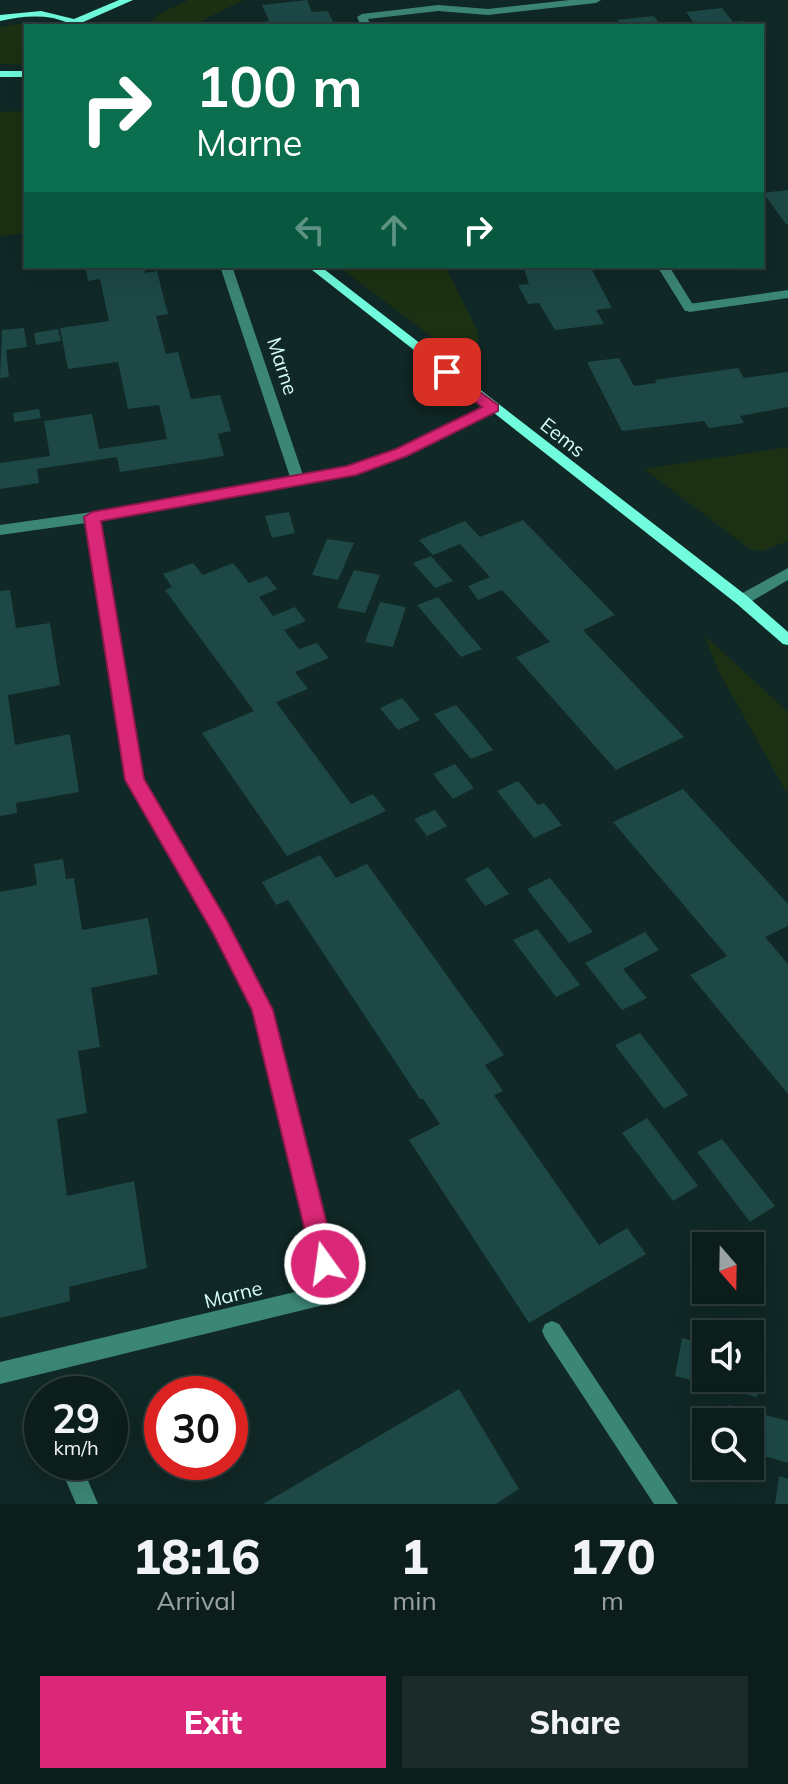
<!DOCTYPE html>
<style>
:root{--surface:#0c1e1c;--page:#1a2b29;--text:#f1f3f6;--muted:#9aa2a3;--line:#2c3c3b;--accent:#db2777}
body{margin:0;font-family:Mulish,sans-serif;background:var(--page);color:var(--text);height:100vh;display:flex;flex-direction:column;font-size:30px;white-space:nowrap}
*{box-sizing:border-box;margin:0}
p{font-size:26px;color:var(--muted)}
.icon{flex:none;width:44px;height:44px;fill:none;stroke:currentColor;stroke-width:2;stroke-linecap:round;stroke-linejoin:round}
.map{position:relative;height:1504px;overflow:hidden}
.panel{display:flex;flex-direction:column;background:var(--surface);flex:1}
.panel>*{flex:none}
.guide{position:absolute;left:24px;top:24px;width:740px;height:244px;border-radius:0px;box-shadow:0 8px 32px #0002,0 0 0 2px var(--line);background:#0b6e4f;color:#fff;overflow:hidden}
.needle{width:52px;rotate:160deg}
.fabs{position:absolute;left:692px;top:1232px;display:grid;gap:16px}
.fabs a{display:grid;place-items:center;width:72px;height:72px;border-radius:0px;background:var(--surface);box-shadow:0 8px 32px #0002,0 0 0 2px var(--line);font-size:40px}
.speed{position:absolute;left:24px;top:1376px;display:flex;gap:16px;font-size:40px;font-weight:700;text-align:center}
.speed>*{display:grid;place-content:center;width:104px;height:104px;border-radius:50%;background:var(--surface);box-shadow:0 8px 32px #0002,0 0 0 2px var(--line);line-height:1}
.speed small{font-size:20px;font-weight:400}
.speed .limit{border:12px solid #d22;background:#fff;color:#111}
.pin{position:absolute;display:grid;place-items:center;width:68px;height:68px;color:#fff;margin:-34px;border-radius:16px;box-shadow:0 4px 12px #0006}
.me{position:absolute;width:88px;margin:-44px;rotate:346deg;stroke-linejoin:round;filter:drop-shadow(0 0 6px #0008)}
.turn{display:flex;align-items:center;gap:28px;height:168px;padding:0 40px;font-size:36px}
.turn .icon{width:104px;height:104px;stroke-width:2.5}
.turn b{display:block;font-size:56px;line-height:68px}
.lanes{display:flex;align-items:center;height:76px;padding:0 40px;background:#0003;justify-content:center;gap:40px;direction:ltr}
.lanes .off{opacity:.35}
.eta{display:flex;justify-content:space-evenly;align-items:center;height:136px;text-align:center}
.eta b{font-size:48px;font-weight:800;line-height:56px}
.button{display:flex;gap:16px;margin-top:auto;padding:16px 40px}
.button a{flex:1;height:92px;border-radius:0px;background:var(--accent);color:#fff;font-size:32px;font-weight:800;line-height:92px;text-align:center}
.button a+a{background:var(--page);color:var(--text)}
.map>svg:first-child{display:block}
.green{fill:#1c3113}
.building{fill:#1d4846}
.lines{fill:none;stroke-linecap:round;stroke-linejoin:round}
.lane{fill:#3c8676;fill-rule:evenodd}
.street{fill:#3c8676;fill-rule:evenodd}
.secondary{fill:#70fcdd;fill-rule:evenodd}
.route{fill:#db2777;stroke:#8e194d;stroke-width:2}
.labels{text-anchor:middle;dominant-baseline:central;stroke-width:8;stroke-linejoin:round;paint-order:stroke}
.street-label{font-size:20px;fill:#d7fef9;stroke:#102826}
</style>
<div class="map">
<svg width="788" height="1504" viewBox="0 0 788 1504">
<rect width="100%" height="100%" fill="#102826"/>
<path class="green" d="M189 0H244L191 26H147L159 14Z
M32 22 58 26H26V65L0 64V27Z
M26 111V233L0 236V112Z
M338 266H445L478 332V344L445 347Z
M788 447V541L762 551 750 549 644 469Z
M704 635 788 712V795L719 672Z"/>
<path class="building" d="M307 0 312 12 328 11 335 26H241L269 21 262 5Z
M722 8 733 22 744 21 748 26H696L686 12Z
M654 16 661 26H621L617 20Z
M788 190V224H786L767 198H762V193Z
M85 266H144L145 273 157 271 168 314 156 316 166 354 178 352 191 399 220 395 231 431 218 434 224 456 120 472 117 457 37 469 39 483 0 489V463L50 456 44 421 92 414 99 449 167 439 159 405 128 409 118 362 68 369 60 328 109 321 100 279 88 281Z
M523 266H590L612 308 596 310 604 324 555 330 539 303 528 304 518 285 529 284Z
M24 328 27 347 6 350 9 377 0 378 2 330Z
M58 329 61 341 36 345 34 333Z
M619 358 634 386 656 383 655 380 738 368 744 378 788 372V407L740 416 744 423 709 428 704 421 622 431 587 362Z
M39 409 41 418 14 422 13 413Z
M289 512 295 533 272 538 265 516Z
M523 520 615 615 583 630 684 737 616 770 516 657 550 642 502 590 478 600 468 586 490 577 460 544 433 555 419 540 465 521 480 537Z
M327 539 354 543 338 580 312 575Z
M431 556 453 581 435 588 413 563Z
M193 563 203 575 233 563 249 583 267 576 277 589 259 597 273 616 295 607 306 621 284 630 299 649 317 643 329 658 295 672 308 689 276 702 351 804 373 794 386 811 287 856 202 733 254 711 165 590 172 587 163 574Z
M354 570 380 575 365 613 337 608Z
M10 590 16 628 50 623 60 685 8 695 15 745 70 734 79 792 16 803 17 813 0 816V591Z
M438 597 467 632 482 649 461 657 417 605Z
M380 602 406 607 393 647 365 642Z
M402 698 420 720 398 730 380 708Z
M456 705 474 726 493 750 471 759 434 714Z
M455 764 474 788 453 799 433 774Z
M518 781 538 805 544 803 562 825 534 838 497 791Z
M683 789 788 904V926L765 937 788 964V1094L690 975 727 956 613 822Z
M435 810 447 826 427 836 414 819Z
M320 855 336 878 367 864 504 1055 485 1065 503 1091 494 1095 599 1245 627 1228 646 1254 529 1323 409 1140 440 1124 423 1099H420L288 900 276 905 262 882Z
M63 859 66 879 74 878 82 930 148 918 158 974 91 988 100 1047 78 1051 87 1113 57 1119 67 1196 134 1181 147 1268 69 1287 70 1301 0 1318V892L37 885 34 864Z
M488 867 509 894 485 906 465 879Z
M550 878 571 904 593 932 569 943 527 889Z
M537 929 558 956 580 985 556 997 513 940Z
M645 932 659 950 623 969 647 998 622 1010 585 963Z
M640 1033 688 1095 664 1109 615 1045Z
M647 1118 698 1186 673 1201 622 1133Z
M722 1139 775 1206 750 1222 697 1152Z
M682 1338 706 1344V1378H750V1356L763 1359 757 1397 675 1376Z
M459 1389 519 1489 496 1504H263Z
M728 1405 788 1421V1463L750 1452V1422H726Z
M779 1476 788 1479V1504H775Z"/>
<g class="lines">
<path class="lane" d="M657 266H669L695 308 693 311H685Z
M552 1321 559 1324 678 1504H654L545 1338 542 1331 545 1324Z
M58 1462H80L98 1504H76Z"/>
<path class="street" d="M570 0H601L596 3 488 15 438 11 368 19 371 26H361L357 17 362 14 438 5 488 9Z
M220 266H232L303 475 347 467 396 449 488 405H498L500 408 406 455 355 474 100 520 143 780 226 922 271 1010 342 1293 339 1300 332 1303 0 1384V1362L320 1286 253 1010 214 932 127 780 86 523 0 535V525L92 512 290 477Z
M788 290V298L689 312 683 308 689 304Z
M788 568V580L747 604H737L735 600 737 596Z"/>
<path class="secondary" d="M119 0H133L81 23 85 26C73 26 65 21 53 18 35 15 17 17 0 21V15L41 11 74 19Z
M0 71H26V77H0Z
M307 266H320L747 596 788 632V645L783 644 737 604Z"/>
</g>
<path class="route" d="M447 368 498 405V411L407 456 356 475 101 521 144 779 227 921 273 1010 337 1264 333 1272 325 1275 317 1272 313 1264 252 1010 213 933 125 780 84 517 92 512 347 466 396 449 482 407 442 376V369Z"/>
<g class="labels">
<g class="street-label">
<text transform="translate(283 366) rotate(72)">Marne</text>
<text transform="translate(563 437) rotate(38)">Eems</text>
<text transform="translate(233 1294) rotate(-14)">Marne</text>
</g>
</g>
</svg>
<div class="fabs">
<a><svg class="needle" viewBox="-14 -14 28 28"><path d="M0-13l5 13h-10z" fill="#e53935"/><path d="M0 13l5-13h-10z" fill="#9aa2a3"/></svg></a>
<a><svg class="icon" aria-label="sound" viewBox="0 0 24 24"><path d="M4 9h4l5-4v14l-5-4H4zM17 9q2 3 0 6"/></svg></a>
<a><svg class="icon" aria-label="search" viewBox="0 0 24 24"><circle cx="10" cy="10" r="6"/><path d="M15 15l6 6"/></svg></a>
</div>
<div class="speed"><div>29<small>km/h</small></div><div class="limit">30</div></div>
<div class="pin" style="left:447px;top:372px;background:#d93025"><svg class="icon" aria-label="arrive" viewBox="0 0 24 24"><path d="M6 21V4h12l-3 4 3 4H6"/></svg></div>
<svg class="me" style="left:325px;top:1264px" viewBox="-20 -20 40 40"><circle r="17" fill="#db2777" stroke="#fff" stroke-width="3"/><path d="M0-11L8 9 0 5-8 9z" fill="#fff"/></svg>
<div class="guide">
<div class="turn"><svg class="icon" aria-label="right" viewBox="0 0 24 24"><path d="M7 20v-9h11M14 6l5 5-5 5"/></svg><div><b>100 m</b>Marne</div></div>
<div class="lanes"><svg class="icon off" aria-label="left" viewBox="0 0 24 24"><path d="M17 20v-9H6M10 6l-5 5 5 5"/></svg><svg class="icon off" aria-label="ahead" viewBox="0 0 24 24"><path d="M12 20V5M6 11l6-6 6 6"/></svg><svg class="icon" aria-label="right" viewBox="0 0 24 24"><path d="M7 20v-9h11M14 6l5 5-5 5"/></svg></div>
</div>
</div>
<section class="panel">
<div class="eta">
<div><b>18:16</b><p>Arrival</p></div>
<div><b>1</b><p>min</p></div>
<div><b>170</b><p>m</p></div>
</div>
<div class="button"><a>Exit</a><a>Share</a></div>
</section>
